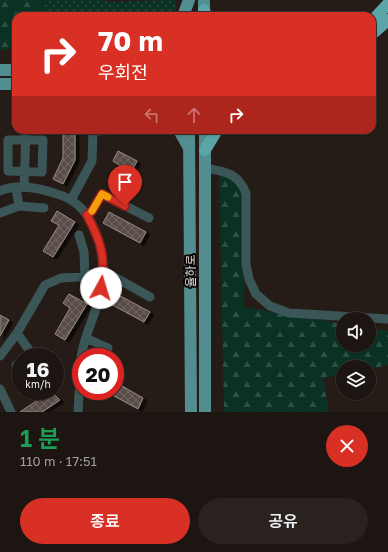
<!DOCTYPE html>
<html lang="ko">
<meta charset="utf-8">
<style>
:root{--surface:#1c1511;--page:#29221f;--text:#f1f3f6;--muted:#a09f9f;--line:#3a3431;--accent:#d93025}
body{margin:0;font-family:"Golos Text","Noto Sans KR",sans-serif;background:var(--page);color:var(--text);height:100vh;display:flex;flex-direction:column;font-size:15px;white-space:nowrap}
*{box-sizing:border-box;margin:0}
p{font-size:13px;color:var(--muted)}
.icon{flex:none;width:22px;height:22px;fill:none;stroke:currentColor;stroke-width:2;stroke-linecap:round;stroke-linejoin:round}
.map{position:relative;height:412px;overflow:hidden}
.sheet{display:flex;flex-direction:column;background:var(--surface);flex:1}
.sheet>*{flex:none}
.banner{position:absolute;left:12px;top:12px;width:364px;height:122px;border-radius:12px;box-shadow:0 1px 3px #0004,0 0 0 1px var(--line);background:#d93025;color:#fff;overflow:hidden}
.tools{position:absolute;left:336px;top:312px;display:grid;gap:8px}
.tools a{display:grid;place-items:center;width:40px;height:40px;border-radius:50%;background:var(--surface);box-shadow:0 1px 3px #0004,0 0 0 1px var(--line);font-size:20px}
.speed{position:absolute;left:12px;top:348px;display:flex;gap:8px;font-size:20px;font-weight:700;text-align:center}
.speed>*{display:grid;place-content:center;width:52px;height:52px;border-radius:50%;background:var(--surface);box-shadow:0 1px 3px #0004,0 0 0 1px var(--line);line-height:1}
.speed small{font-size:10px;font-weight:400}
.speed .limit{border:6px solid #d22;background:#fff;color:#111}
.pin{position:absolute;display:grid;place-items:center;width:34px;height:34px;color:#fff;margin:-41px -17px;border-radius:50% 50% 50% 0;rotate:-45deg;box-shadow:0 0 4px #0007}
.pin .icon{rotate:45deg}
.me{position:absolute;width:44px;margin:-22px;rotate:6deg;stroke-linejoin:round;filter:drop-shadow(0 0 3px #0008)}
.turn{display:flex;align-items:center;gap:14px;height:84px;padding:0 20px;font-size:18px}
.turn .icon{width:52px;height:52px;stroke-width:2.5}
.turn b{display:block;font-size:28px;line-height:34px}
.lanes{display:flex;align-items:center;height:38px;padding:0 20px;background:#0003;justify-content:center;gap:20px;direction:ltr}
.lanes .off{opacity:.35}
.round{display:grid;place-items:center;flex:none;width:42px;height:42px;border-radius:21px;background:var(--page)}
.head{display:flex;align-items:center;justify-content:space-between;height:68px;padding:0 20px}
h1{font-size:24px;font-weight:600;line-height:30px;color:#1e9e55}
.primary-button{display:flex;gap:8px;margin-top:auto;padding:8px 20px}
.primary-button a{flex:1;height:46px;border-radius:24px;background:var(--accent);color:#fff;font-size:16px;font-weight:600;line-height:46px;text-align:center}
.primary-button a+a{background:var(--page);color:var(--text)}
.map>svg:first-child{display:block}
.forest{fill:url(#forest-firs)}
.park{fill:url(#park-dots)}
.building{fill:url(#building-cross-hatch);stroke:#978a84;filter:url(#shadow)}
.lines{fill:none;stroke-linecap:round;stroke-linejoin:round}
.minor{stroke:#3b5657;stroke-width:9}
.major{stroke:#528e90;stroke-width:12}
.highway{stroke:#5ba4a7;stroke-width:12}
.route-casing{stroke:#8d1f18;stroke-width:10}
.route{stroke:#d93025;stroke-width:7}
.slow{stroke:#f59e0b;stroke-width:7}
.labels{text-anchor:middle;dominant-baseline:central;stroke-width:4;stroke-linejoin:round;paint-order:stroke}
.street-label{font-size:12px;fill:#e5dedb;stroke:#0b0706}
</style>
<div class="map">
<svg width="388" height="412" viewBox="0 0 388 412">
<defs>
<pattern id="forest-firs" width="22" height="20" patternUnits="userSpaceOnUse"><rect width="22" height="20" fill="#0a3224"/><path d="M5 1l3.5 6h-7zM16 11l3.5 6h-7z" fill="#2e4f43"/></pattern>
<pattern id="park-dots" width="8" height="8" patternUnits="userSpaceOnUse"><rect width="8" height="8" fill="#0a3224"/><path d="M2 2h.1M6 6h.1" fill="none" stroke="#2e4f43" stroke-width="1.8" stroke-linecap="round"/></pattern>
<pattern id="building-cross-hatch" width="8" height="8" patternUnits="userSpaceOnUse"><rect width="8" height="8" fill="#5a4e49"/><path d="M0 0l8 8M0 8l8-8" fill="none" stroke="#726763"/></pattern>
<filter id="shadow"><feDropShadow dx="4" dy="2.5" stdDeviation="0" flood-color="#0009"/></filter>
</defs>
<rect width="100%" height="100%" fill="#261c17"/>
<path class="forest" d="M0 0H46L44 9 38 16H16V41L8 50H0Z
M219 171 232 174 246 193 244 307 343 324V345H369V328L388 331V365L369 369V367H343V374L323 378 329 412H224Z"/>
<path class="park" d="M46 0H106L107 2 175 0 176 11 173 16H38L44 9Z"/>
<path class="building" d="M63 130H75V160L63 184 53 179 63 158Z
M118 151 137 161 126 182 115 176 121 166 113 161Z
M57 211 75 222 53 257 43 251 59 225 51 221Z
M109 212 146 232 140 243 103 223Z
M113 292 150 312 144 322 107 302Z
M69 294 87 304 65 340 55 334 70 308 63 303Z
M0 315 9 320 0 336Z
M115 382 143 398 138 409 105 391H115Z
M51 391 60 400 42 412H20Z"/>
<g class="lines">
<path class="minor" d="M8 140H43L42 172 8 171Z
M205 168C225 172 237 172 246 193V264L249 279 256 294 270 306 289 313 388 319
M24 187 26 130
M0 191C18 183 39 188 57 194 72 198 85 209 92 224 104 248 106 273 99 299 94 318 84 337 81 357
M71 200 92 161 93 131 125 130
M19 206 44 208
M0 213 19 206 16 188
M87 215 92 211 102 194 149 218
M79 235 84 252 85 277
M86 338 108 348 103 357
M0 356 17 333
M34 357 17 333 45 285 61 278 111 275 150 297
M21 362 16 365 21 372
M0 389 11 412
M78 412 81 361"/>
<path class="major" d="M204 0V16
M183 16 189 0
M0 70H16
M0 84H16
M179 130 189 148
M189 130 191 412
M205 130V412"/>
<path class="highway" d="M204 10 206 16
M372 21 388 4
M372 34 388 20
M205 150 217 130"/>
</g>
<g class="lines">
<g class="route-casing">
<path id="route" d="M101 288C106 256 101 242 87 215L92 211 102 194 125 206"/>
</g>
<use href="#route" class="route"/>
<path class="slow" d="M92 211 102 194 108 197"/>
</g>
<g class="labels">
<g class="street-label">
<text transform="translate(190 271) rotate(-90)">율하로</text>
</g>
</g>
</svg>
<div class="tools">
<a><svg class="icon" aria-label="sound" viewBox="0 0 24 24"><path d="M4 9h4l5-4v14l-5-4H4zM17 9q2 3 0 6"/></svg></a>
<a><svg class="icon" aria-label="layers" viewBox="0 0 24 24"><path d="M12 4l9 5-9 5-9-5zM3 14l9 5 9-5"/></svg></a>
</div>
<div class="speed"><div>16<small>km/h</small></div><div class="limit">20</div></div>
<div class="pin" style="left:125px;top:206px;background:#d93025"><svg class="icon" aria-label="arrive" viewBox="0 0 24 24"><path d="M6 21V4h12l-3 4 3 4H6"/></svg></div>
<svg class="me" style="left:101px;top:288px" viewBox="-20 -20 40 40"><circle r="19" fill="#fff"/><path d="M0-13L10 11 0 6-10 11z" fill="#d93025"/></svg>
<div class="banner">
<div class="turn"><svg class="icon" aria-label="right" viewBox="0 0 24 24"><path d="M7 20v-9h11M14 6l5 5-5 5"/></svg><div><b>70 m</b>우회전</div></div>
<div class="lanes"><svg class="icon off" aria-label="left" viewBox="0 0 24 24"><path d="M17 20v-9H6M10 6l-5 5 5 5"/></svg><svg class="icon off" aria-label="ahead" viewBox="0 0 24 24"><path d="M12 20V5M6 11l6-6 6 6"/></svg><svg class="icon" aria-label="right" viewBox="0 0 24 24"><path d="M7 20v-9h11M14 6l5 5-5 5"/></svg></div>
</div>
</div>
<section class="sheet">
<div class="head"><div><h1>1 분</h1><p>110 m · 17:51</p></div><a class="round" style="background:#d93025;color:#fff"><svg class="icon" aria-label="close" viewBox="0 0 24 24"><path d="M6 6l12 12M18 6L6 18"/></svg></a></div>
<div class="primary-button"><a>종료</a><a>공유</a></div>
</section>
